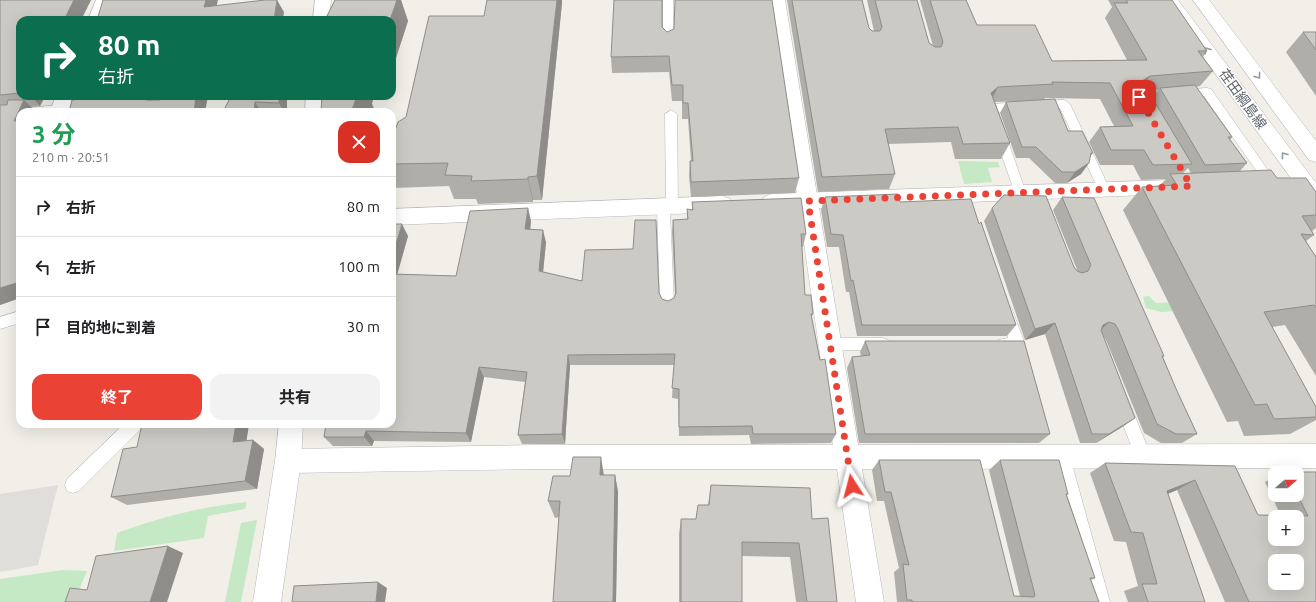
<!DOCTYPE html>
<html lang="ja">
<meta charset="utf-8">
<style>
:root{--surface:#fff;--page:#f2f2f2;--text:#202124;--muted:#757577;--line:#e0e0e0;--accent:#ea4335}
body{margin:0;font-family:Ubuntu,"Noto Sans JP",sans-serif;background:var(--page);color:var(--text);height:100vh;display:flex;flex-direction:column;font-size:15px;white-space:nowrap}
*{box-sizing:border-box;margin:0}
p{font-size:13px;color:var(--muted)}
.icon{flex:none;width:22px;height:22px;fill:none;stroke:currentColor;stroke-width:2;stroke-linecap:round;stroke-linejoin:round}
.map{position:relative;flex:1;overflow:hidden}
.drawer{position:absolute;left:16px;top:108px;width:380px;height:320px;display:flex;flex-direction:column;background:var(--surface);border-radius:12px;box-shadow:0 4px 16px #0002}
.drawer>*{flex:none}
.banner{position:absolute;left:16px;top:16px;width:380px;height:84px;border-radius:12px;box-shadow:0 4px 16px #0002;background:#0b6e4f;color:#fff;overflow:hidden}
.needle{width:26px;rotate:70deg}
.buttons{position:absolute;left:1268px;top:466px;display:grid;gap:8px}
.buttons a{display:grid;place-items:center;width:36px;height:36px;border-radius:8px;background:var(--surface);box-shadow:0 4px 16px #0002;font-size:20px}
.pin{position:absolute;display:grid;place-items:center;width:34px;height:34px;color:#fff;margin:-17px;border-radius:8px;box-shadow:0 2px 6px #0006}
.me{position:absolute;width:44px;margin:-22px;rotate:351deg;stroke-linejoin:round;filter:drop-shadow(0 0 3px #0008)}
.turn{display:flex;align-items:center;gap:14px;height:84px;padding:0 16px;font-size:18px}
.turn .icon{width:52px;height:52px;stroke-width:2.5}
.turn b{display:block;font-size:28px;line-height:34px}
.round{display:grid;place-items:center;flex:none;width:42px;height:42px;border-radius:12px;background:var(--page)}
.headline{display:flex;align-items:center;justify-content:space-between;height:68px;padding:0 16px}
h1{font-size:24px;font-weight:700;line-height:30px;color:#1e9e55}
.primary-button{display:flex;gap:8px;margin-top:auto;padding:8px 16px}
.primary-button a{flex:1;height:46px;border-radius:12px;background:var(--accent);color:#fff;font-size:16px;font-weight:700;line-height:46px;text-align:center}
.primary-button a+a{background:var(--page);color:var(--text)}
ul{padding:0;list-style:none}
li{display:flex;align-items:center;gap:12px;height:60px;padding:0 16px;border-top:1px solid var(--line)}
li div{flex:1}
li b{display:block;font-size:15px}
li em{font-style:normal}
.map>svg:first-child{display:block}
.industrial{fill:#e0deda}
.green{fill:#c5e8c5}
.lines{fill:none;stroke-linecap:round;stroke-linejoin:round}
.service-casing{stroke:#b5b8bc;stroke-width:1}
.minor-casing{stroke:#b5b8bc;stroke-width:1}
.tertiary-casing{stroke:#b5b8bc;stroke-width:1}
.secondary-casing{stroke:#b6babf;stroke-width:1}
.service{fill:#fff;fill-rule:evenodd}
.minor{fill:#fff;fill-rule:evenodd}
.tertiary{fill:#fff;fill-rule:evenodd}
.secondary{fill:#fff;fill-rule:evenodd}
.wall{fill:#afaea9;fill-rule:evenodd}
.shaded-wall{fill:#8f8d8a}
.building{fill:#cccac5;stroke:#8f8d8a;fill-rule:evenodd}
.oneway{stroke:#979a9d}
.route{stroke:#ea4335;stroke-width:7;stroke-dasharray:0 12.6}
.labels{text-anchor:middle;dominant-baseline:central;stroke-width:3;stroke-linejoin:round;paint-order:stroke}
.street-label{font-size:14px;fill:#5f6368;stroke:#fff}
</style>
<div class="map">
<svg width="1316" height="602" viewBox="0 0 1316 602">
<rect width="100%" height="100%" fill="#f1efe8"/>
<path class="industrial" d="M58 485 38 565 0 572V494Z"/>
<path class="green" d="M958 161 998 162 1000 167 988 168 992 182 964 184Z
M1149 296 1156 303 1222 300 1225 308 1161 312 1146 308 1143 297Z
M247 502 245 509 208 516 204 538 114 551 117 533C161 517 200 507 247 502Z
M257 520 241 602H225L241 523Z
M63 570 87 571 74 602H0V579Z"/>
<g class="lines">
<g class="service-casing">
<path id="service" d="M663 0H673V43L668 46 663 43Z
M1207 88 1211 89 1275 180 1277 183 1275 186H1267L1204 96 1146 100 1148 103 1146 106H1138L1133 97 1139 93Z
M1064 100 1070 104 1110 190 1108 193H1100L1060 108 998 112 1026 193 1024 196H1016L985 108 991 104Z
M60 105 66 109 64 112H22L28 108Z
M671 110 677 114 678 206 677 209 670 210 674 305 672 309 667 311 662 309 660 305 657 206 658 203 666 202 665 114Z
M1006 305 1011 307 1025 344 1023 348C1015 351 1006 351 998 348L996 344 998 340 1008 338 999 311 1001 307Z
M20 311V323L0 329V317Z
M831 338H883L888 340 890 344 888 348 883 350H831L826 348 824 344 826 340Z
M1123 397 1128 399 1151 456 1149 461 1143 464 1137 461 1115 404 1118 399Z
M124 424H143L141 429 79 491 73 493 67 491 65 485 67 479Z
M1062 449 1068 452 1070 457 1110 602H1092L1054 457 1056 452Z"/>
</g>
<g class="minor-casing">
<path id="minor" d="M96 0H112L104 20H88Z
M769 0H785L858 445 1316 444V468L862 469 884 602H856L837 469H537L288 473 279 470 275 461 279 452 288 449 537 445H833Z
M56 96H74L72 101 111 96H167L164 100 158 102 85 112H53L51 109Z"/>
</g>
<g class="tertiary-casing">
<path id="tertiary" d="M315 0H331L329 20H313Z
M306 96H324L323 112H305Z
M1170 180 1177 182 1180 187 1177 192 1170 194 771 210 764 207 761 202 764 197 771 194Z
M723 196 730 199 733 204 730 209 723 212 392 225V209Z
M279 424H303L301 461 281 602H253L275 461Z"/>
</g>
<g class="secondary-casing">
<path id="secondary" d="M1162 0H1178L1316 183V206L1309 203Z
M1193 0H1209L1316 141V162L1309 160Z"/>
</g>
<use href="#service" class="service"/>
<use href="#minor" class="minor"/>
<use href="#tertiary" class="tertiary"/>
<use href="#secondary" class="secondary"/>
</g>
<path class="wall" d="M0 0H91L81 20H20V96H45L40 106 31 107 20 112V298L0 305Z
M335 0H401L408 21 393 67H392V20H329L327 16Z
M787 0H862L869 28 872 31H874L867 0H917L929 43 933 46 920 0H966L977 25 1052 61 1127 60 1105 18 1112 7 1108 0H1172L1207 51 1203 57 1213 71 1200 86 1196 87 1232 137 1230 140 1247 163 1240 171 1277 178 1316 192V228L1312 231 1314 235 1306 241 1316 257V376L1285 325 1272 327 1316 407V420L1290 434 1244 436 1238 421 1227 422 1123 210 1142 187 1159 186 1166 179 1141 180 1133 165H1100L1089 142 1100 127 1114 126 1100 99 1045 98 1044 100 995 102 1010 143 1001 159H955L951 142 888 144 895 174 889 189 818 192ZM1158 90 1152 98 1148 91ZM1188 168 1191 173H1183Z
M562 3 542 200H533V202L478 204 476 199H454L449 186 394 188 392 183V139L484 16Z
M662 27 799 178 795 193 691 197 689 176 690 161H691L688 119H682V101H672L669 72 612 73 611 57Z
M1303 32H1316V96L1286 52Z
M88 96H99L89 97Z
M231 96H287V112H223Z
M1006 102 1068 131 1093 153 1090 157 1089 163 1081 174 1067 183H1055L1029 158H1016L1000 113Z
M372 104 374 109 372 112H321Z
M825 197 900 202 979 224 1016 325 1007 336H857L849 292H846L839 247H827L821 210Z
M1062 197 1164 356 1163 357 1177 391 1197 434 1182 443H1161L1144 433 1106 340 1103 335 1135 418 1122 427 1096 443H1080L1045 334 1025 340 984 221 992 208 1074 267 1077 271 1078 272 1053 210Z
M692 202 806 234 803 247H801L805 295 813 314 811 319 836 434 831 443 751 444 749 435 679 436 678 399 672 398 674 365H570L565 444H522L518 435 525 382 484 377 471 442 374 441 372 446H333L324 437 392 224 408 236 397 274 456 276 531 221 530 229 546 242 543 272 582 281 659 293 662 299 668 301 674 298 675 295 672 232 673 220 687 219V209L692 210Z
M865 341 1050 434 1039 443H859L847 368 852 357 861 356 860 352Z
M249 424 246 441 253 440 264 449 257 489 127 505 111 497 137 447Z
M879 460 1014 596H1020L989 470 1000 460 1068 494 1067 495 1095 578 1091 580 1099 602H897L894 572 899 568 884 501H877L872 470Z
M1105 463 1235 466 1258 515 1281 516 1265 482 1275 477V495H1297V473H1283L1286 472H1316V602H1225L1177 490 1168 494 1205 602H1128L1124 591 1138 586 1126 542 1114 541 1090 473Z
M604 475H615L618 492 616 602H553L559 517 555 518 548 501 570 476Z
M711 485 812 519 837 602H796L790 557 742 556V602H679V534L681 519H696L698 505H708Z"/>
<path class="shaded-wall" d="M74 0H91L81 20H64Z
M206 0H218L213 20 204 7Z
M277 0 284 12 283 20H274Z
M397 0H401L408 21 393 67 392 64V20H390Z
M557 0H562V3L542 200 537 176Z
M1150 76 1139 92 1142 81Z
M998 87 990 103 991 93Z
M31 96H45L40 106Z
M146 96H151L157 104 146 100Z
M196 96H208L205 112H194Z
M279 96H287V112H284L279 103Z
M357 96H374L372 104 374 109 372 112H353L352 110Z
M24 100 36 112H20V127L14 121Z
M255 102 261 112H254Z
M1089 163 1081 174 1067 183 1075 172Z
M528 177 533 200V202L528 179Z
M528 208 531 221 529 242 525 229Z
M402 224 408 236 394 286 392 282V258Z
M543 230 546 242 542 283 539 271Z
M20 282V298L0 305V288Z
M1109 322 1097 334 1103 325Z
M1055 323 1045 334 1025 340 1035 329Z
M568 355 570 365 565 444 562 434Z
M479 367 484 377 471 442 466 433Z
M1135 418 1122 427 1096 443 1109 434Z
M236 424H249L245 451 233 442Z
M366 431 374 441 372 446 364 437Z
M253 440 264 449 257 489 245 481Z
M601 457 604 476 600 475Z
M615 475 618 492 616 602H613Z
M1195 480 1177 490 1149 501 1167 491Z
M168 546 183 553 167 602H150Z
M378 582 387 588 385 602H376Z"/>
<path class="building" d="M0 0H74L64 20H20V93L0 95Z
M103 0H206L204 7 265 0H277L274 20H97Z
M335 0H397L390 20H333L334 17 327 16Z
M487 0H557L537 176 528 177V179L471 181 472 176 445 175 448 163 392 164V139L398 122 406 117 429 16H484Z
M614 0H662V27L667 32 674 29 675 0H772L799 178 691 182 690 161H693L688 103H683V85H672L669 56 611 57Z
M792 0H862L869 28 872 31H880L882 27 875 0H917L929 43 935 47H941L943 42 930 0H966L977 25H1035L1052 61 1147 60 1114 3H1128L1126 0H1172L1207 51H1198L1213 71 1150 76 1142 81 1192 164 1153 165 1144 150H1111L1100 127 1133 126 1110 83 1052 82 1053 84 998 87 991 93 1010 143 963 144 958 127 885 129 895 174 822 177Z
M1303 32H1316V50Z
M1195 85 1232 137H1228L1247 163 1205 165 1160 88Z
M103 96H146V100H160L161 96H196L194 112H69L72 100Z
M231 96H279V103L255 102 254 112H223Z
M322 96H357L352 110H343V112H321Z
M1055 99 1068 131H1082L1093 153H1091L1089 163 1075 172H1062L1036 147H1022L1006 102Z
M8 100H24L14 121 20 120V282L0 288V105H7Z
M1271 170 1277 178H1306L1316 192V215L1302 216 1314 235 1301 234 1316 257V307L1314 305 1264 312 1316 407V417L1274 419 1267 404 1255 405 1142 187 1177 185 1170 174Z
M898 194 900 202 971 199 979 224 981 222 1016 325H862L853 280 851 281 843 235 831 234 825 197Z
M1004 195 1046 196 1074 267 1077 271 1082 273 1088 271 1091 265 1062 197 1094 198 1164 356H1162L1177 391 1197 434H1176L1157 424 1118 329 1115 324 1109 322 1103 325 1101 330 1135 418 1109 434H1092L1055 323 1035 329 992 208Z
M801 198 806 234H801L805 295H811L813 314H811L820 360 825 359 836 434H753L752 426 679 427V389L672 388 675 354 568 355 562 434 518 435 527 372 479 367 466 433 366 431 364 437H324L326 424H392V274L456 276 470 211 528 208 525 229 543 230 539 271 582 281 585 250 633 249 635 220H656L659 293 662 299 668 301 674 298 676 293 673 220 688 219 687 209 693 210 692 202Z
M392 224H402L392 258Z
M865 341H1024L1050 434H865L852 357 870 355Z
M142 424H236L233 442 253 440 245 481 111 497 123 449 137 447Z
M573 457H601L600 475H615L613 602H553L560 501H548L553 476H570Z
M879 460H980L1014 596 1034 597 1035 595 1000 460H1059L1068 494H1066L1095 578H1090L1099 602H912V600H907L903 564 909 565 891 492H885Z
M1105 463 1235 466 1258 515 1308 516 1297 494V473H1287L1286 472H1316V602H1249L1195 480 1167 491 1205 602H1148L1142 584H1157L1143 533 1131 532ZM1275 517H1297V539H1275ZM1275 561H1297V583H1275Z
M711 485 810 488 812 519 828 518 837 602H807L799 543 742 542V602H681V519H696L698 505H709Z
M168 546 150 602H65L70 588 87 590 96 556Z
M378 582 376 602H292L294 586Z"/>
<defs><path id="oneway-chevron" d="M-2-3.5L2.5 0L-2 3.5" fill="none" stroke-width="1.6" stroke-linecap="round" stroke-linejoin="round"/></defs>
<g class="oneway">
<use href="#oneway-chevron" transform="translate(1207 50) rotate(-126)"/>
<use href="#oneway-chevron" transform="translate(1258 76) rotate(53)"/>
<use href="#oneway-chevron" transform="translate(1284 155) rotate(-127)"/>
</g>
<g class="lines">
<path class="route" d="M852 486 808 201 1191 186 1139 97"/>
</g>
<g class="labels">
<g class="street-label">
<text transform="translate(1243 99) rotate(54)">荏田綱島線</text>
</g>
</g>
</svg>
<div class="buttons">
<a><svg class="needle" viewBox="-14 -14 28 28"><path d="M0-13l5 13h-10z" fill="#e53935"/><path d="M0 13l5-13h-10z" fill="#757577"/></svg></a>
<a>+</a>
<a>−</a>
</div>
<div class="pin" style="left:1139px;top:97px;background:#d93025"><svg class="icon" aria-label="arrive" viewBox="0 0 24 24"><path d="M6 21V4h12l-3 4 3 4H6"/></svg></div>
<svg class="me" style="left:852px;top:486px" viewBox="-20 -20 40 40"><path d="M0-17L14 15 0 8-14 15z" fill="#ea4335" stroke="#fff" stroke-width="4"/></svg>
<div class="banner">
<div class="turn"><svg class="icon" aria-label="right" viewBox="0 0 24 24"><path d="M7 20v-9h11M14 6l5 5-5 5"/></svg><div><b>80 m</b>右折</div></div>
</div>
<section class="drawer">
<div class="headline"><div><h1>3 分</h1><p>210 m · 20:51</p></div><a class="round" style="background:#d93025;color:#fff"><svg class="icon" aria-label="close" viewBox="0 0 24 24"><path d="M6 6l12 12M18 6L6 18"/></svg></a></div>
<ul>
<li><svg class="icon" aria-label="right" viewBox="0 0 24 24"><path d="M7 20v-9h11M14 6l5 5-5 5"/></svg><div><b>右折</b></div><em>80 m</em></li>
<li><svg class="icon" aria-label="left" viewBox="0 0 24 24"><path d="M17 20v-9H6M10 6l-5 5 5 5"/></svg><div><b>左折</b></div><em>100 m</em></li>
<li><svg class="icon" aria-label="arrive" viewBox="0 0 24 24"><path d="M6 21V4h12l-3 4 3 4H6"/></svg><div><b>目的地に到着</b></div><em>30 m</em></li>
</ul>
<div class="primary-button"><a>終了</a><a>共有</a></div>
</section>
</div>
